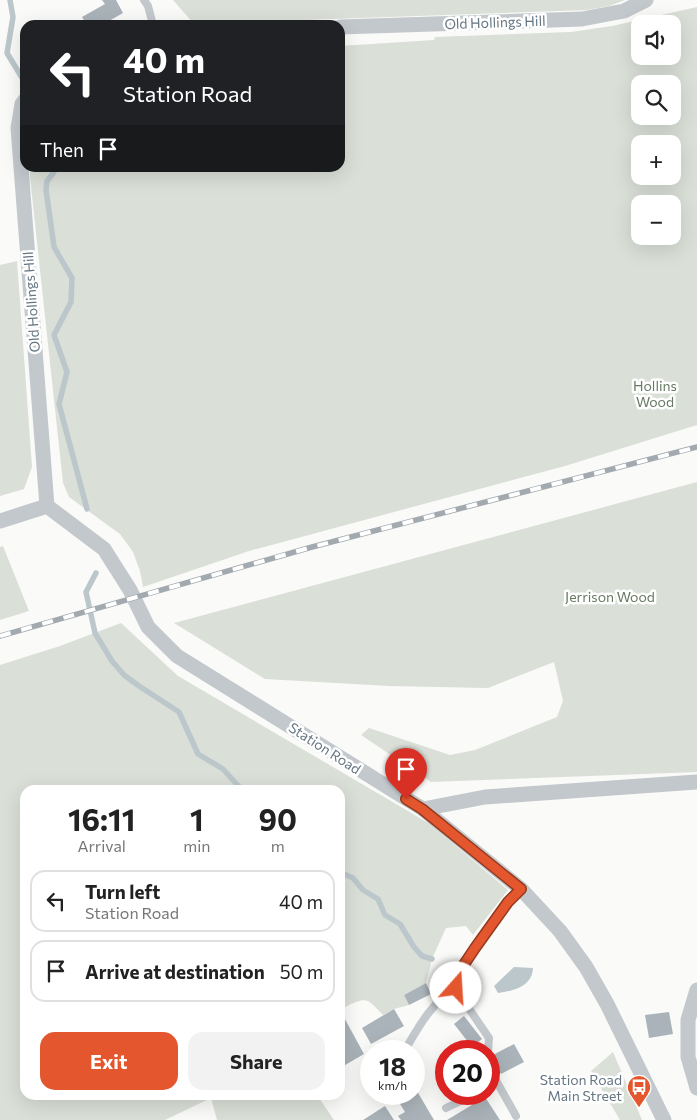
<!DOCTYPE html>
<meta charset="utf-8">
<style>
:root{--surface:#fff;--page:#f2f2f2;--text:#222;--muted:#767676;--line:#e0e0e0;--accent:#e4572e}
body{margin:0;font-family:Commissioner,sans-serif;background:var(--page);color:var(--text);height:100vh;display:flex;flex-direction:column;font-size:19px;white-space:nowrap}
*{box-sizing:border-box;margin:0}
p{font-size:16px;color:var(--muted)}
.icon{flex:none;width:28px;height:28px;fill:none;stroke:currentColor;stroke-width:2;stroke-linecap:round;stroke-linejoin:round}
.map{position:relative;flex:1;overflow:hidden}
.side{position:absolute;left:20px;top:785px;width:325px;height:315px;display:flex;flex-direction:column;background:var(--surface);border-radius:15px;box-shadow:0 5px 20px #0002}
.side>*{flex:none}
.banner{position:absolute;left:20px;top:20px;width:325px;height:152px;border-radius:15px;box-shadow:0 5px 20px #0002;background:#202124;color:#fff;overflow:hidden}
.fabs{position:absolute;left:631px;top:15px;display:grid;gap:10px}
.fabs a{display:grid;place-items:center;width:50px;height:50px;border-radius:10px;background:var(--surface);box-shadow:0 5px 20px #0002;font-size:25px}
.speed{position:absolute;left:360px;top:1040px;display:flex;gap:10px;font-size:25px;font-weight:700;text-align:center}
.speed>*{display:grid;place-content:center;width:65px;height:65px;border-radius:50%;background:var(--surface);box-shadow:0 5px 20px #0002;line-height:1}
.speed small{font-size:12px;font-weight:400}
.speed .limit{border:8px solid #d22;background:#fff;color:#111}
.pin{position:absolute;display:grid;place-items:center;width:42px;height:42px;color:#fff;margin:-51px -21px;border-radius:50% 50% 50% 0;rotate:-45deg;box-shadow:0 0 5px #0007}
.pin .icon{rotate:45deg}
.me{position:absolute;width:55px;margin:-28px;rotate:19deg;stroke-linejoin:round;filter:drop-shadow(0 0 4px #0008)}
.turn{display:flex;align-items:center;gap:18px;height:105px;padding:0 20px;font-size:22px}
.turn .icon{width:65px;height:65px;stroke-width:2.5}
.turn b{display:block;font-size:35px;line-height:42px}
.then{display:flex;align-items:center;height:48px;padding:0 20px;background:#0003;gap:10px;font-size:19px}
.eta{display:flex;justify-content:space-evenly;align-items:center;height:85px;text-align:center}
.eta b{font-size:30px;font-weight:700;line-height:35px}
.action{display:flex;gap:10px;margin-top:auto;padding:10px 20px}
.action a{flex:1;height:58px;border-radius:15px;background:var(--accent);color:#fff;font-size:20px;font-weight:700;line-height:58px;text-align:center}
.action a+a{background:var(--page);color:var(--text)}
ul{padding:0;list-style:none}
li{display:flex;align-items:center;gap:15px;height:62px;margin:0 10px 8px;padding:0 10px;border:2px solid var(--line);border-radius:15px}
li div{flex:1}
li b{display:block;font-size:19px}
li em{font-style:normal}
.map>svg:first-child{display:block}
.green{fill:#dadfd7;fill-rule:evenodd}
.water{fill:#bbc7cb}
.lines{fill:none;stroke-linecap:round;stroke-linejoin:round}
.stream{stroke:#bbc7cb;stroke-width:5.5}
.building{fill:#aab3b9}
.service{stroke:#c3c8cc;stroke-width:8}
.minor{stroke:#c3c8cc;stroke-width:15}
.rail-casing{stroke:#a2aab0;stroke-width:5.5}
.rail{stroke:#fff;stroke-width:4;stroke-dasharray:11;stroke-linecap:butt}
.route-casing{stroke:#94391e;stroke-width:12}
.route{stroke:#e4572e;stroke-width:9}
.labels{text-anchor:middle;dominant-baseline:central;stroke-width:5;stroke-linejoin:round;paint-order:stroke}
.street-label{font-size:14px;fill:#657683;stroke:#fff}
.park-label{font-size:14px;fill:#687a64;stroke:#fff}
.poi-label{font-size:14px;fill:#657683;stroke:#fff;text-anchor:end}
</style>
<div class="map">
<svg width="697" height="1120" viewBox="0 0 697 1120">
<rect width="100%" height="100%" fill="#fafaf8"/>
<path class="green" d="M173 0H625L609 6 587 10 194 24Z
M697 7V425L565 466 249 551 143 587 140 571 133 552 120 534 69 497 63 483 29 168H340V46L434 40 435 37 571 32 612 26ZM640 24H672V56H640ZM640 84H672V116H640ZM640 144H672V176H640ZM640 204H672V236H640Z
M17 261 32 467 24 489 0 496V265Z
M697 482V772L431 782 361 735 369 728 450 755 475 750 557 717 563 701 554 662 488 688 389 686 265 679 174 623Z
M3 546 29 611 0 620V547Z
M121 623 178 676 430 824 508 890 473 935 466 926 446 928 432 959 426 983 404 995 409 1005 394 1009 383 1015C367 998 367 996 345 1007L340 1002V790H25V1095H317L334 1120H217L211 1098 165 1120H0V665L60 646Z
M613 1052 642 1120H620L591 1071Z"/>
<path class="water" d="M514 967 533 968C532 986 514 991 498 993L494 986Z"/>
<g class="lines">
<path class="stream" d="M10 0 13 17 7 53 24 81
M53 168 54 172 47 181 46 190 54 247 72 278 71 302 54 335 67 372 59 404 87 509
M96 573 86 592 95 633 112 661 124 675 139 686 179 712 198 754 223 769 242 790
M340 876 344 874 353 878 363 890 378 899 385 915 400 924 414 947 422 956 432 959"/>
</g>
<path class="building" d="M102 0H116L123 13 102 25H87L82 17 105 4Z
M426 983 431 994 409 1005 404 995Z
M394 1009 404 1026 371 1044 362 1028Z
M340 1010 364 1054 340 1068Z
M669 1012 673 1034 649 1038 645 1015Z
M464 1016 482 1039 472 1047 454 1024Z
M514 1044 524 1062 501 1074 491 1056Z
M414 1086 434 1120H401L398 1116 405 1112 394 1094H414Z
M485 1097 500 1120H447Z
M385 1106 394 1120H363Z"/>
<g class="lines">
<path class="service" d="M144 0 148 6 153 25
M405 1050C419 1026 432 1002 456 988
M388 1051 400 1048 408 1051
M488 1051 489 1038 459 994 455 978 507 902 521 889
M414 1060V1068
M489 1068 516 1116
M446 1108 475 1094"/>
<path class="minor" d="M340 27 582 19 624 11 646 0
M25 100 22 104 18 128 47 506
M0 521 47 506 104 549 130 590 148 627 177 656 423 809 521 889 560 931 586 967 607 1004 664 1120
M423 809 485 797 697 782
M697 990 688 1020V1057L697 1088"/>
<g class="rail-casing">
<path id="rail" d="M0 636 312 547 697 447"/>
</g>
<use href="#rail" class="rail"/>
</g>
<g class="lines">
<g class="route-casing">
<path id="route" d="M406 799 422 809 521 889 508 902 475 948 455 978 456 988"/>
</g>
<use href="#route" class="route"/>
</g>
<defs>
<g id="bus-pin" transform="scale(1.25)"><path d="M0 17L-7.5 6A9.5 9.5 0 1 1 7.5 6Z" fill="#e4572e" stroke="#fff"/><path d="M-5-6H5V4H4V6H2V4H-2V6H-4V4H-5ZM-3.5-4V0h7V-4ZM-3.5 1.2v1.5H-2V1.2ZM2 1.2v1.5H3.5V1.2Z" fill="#fff"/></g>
</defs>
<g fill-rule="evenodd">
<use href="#bus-pin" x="639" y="1087"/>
</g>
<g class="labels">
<g class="street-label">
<text transform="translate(495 22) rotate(-2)">Old Hollings Hill</text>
<text transform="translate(31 302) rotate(-94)">Old Hollings Hill</text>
<text transform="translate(325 748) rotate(33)">Station Road</text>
</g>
<g class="park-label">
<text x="655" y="385">Hollins<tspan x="655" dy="16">Wood</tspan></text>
<text x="610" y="596">Jerrison Wood</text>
</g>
<g class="poi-label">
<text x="622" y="1079">Station Road<tspan x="622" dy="16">Main Street</tspan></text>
</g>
</g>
</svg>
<div class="fabs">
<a><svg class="icon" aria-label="sound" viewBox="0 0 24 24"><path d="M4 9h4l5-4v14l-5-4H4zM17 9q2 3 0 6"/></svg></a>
<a><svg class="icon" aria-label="search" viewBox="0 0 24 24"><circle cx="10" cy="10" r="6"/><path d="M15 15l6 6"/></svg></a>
<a>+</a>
<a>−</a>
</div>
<div class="speed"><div>18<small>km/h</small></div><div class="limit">20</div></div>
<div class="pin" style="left:406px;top:799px;background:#d93025"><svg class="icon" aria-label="arrive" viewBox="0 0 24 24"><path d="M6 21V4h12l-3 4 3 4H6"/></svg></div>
<svg class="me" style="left:456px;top:988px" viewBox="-20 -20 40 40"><circle r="19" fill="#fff"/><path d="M0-13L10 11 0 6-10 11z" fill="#e4572e"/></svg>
<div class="banner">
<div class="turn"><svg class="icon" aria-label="left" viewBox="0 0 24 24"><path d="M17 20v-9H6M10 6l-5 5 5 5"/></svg><div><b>40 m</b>Station Road</div></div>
<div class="then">Then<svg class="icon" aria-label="arrive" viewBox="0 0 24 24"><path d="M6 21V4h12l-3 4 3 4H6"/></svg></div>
</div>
<section class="side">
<div class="eta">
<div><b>16:11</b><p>Arrival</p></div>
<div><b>1</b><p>min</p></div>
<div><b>90</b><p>m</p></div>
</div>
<ul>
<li><svg class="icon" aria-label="left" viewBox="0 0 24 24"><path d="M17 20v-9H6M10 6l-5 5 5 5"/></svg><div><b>Turn left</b><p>Station Road</p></div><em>40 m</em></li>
<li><svg class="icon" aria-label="arrive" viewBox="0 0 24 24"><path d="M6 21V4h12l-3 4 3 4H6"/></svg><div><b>Arrive at destination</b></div><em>50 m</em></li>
</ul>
<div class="action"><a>Exit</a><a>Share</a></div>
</section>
</div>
